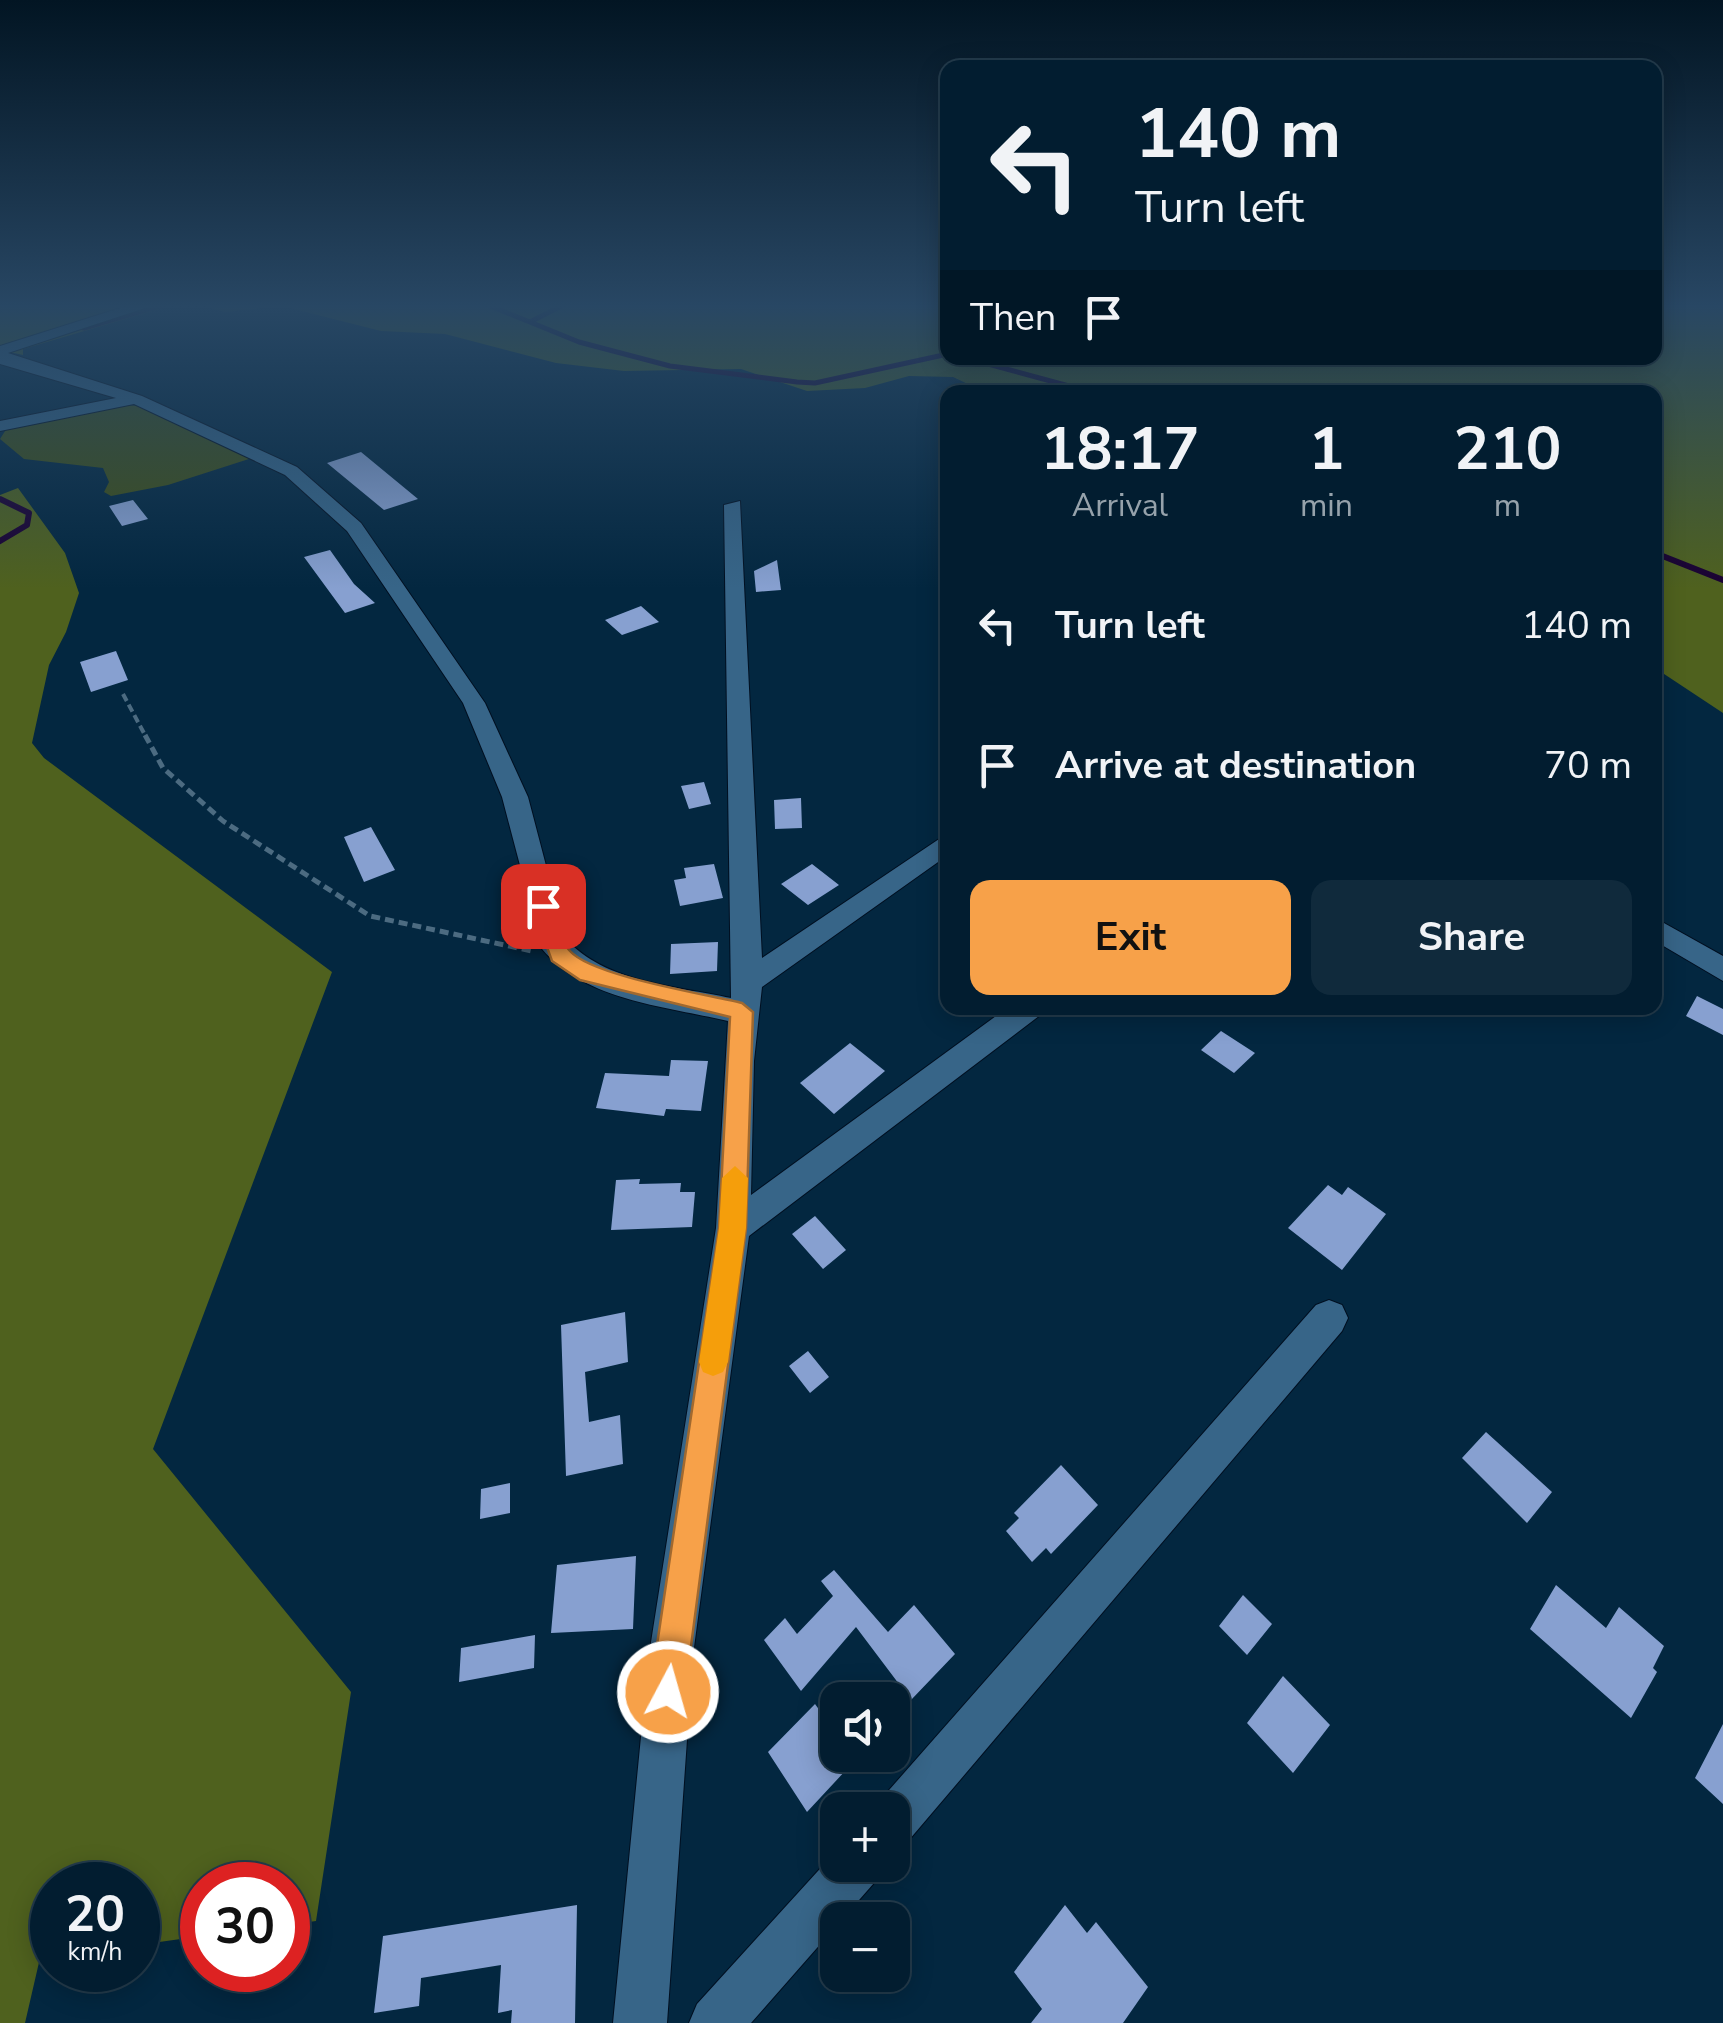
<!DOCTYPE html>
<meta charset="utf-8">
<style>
:root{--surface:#021d30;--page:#102a3c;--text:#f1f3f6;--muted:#96a2ab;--line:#233b4c;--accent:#f7a149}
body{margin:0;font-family:"Nunito Sans",sans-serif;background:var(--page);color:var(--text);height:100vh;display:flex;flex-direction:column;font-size:38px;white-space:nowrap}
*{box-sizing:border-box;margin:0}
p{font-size:32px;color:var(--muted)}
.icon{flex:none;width:55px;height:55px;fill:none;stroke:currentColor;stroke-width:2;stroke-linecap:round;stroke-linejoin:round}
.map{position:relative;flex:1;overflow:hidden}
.sheet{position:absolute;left:940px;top:385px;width:722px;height:630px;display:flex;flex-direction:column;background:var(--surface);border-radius:20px;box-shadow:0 5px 25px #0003,0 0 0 2px var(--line)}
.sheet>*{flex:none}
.banner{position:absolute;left:940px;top:60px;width:722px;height:305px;border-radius:20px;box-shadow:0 5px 25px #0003,0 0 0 2px var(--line);background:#021d30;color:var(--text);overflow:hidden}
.controls{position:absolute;left:820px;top:1682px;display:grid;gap:20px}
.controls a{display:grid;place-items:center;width:90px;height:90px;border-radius:20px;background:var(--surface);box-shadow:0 5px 25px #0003,0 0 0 2px var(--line);font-size:50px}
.speed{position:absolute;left:30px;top:1862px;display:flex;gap:20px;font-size:50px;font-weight:700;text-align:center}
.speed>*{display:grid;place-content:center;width:130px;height:130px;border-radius:50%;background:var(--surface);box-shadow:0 5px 25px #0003,0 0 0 2px var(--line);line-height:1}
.speed small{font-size:25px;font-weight:400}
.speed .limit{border:15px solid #d22;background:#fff;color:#111}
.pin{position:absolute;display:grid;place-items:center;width:85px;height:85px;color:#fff;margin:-42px;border-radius:20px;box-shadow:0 5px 15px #0006}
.me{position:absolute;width:110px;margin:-55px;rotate:6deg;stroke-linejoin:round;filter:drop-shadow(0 0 8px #0008)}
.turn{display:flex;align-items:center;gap:35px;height:210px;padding:0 30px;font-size:45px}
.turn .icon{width:130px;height:130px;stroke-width:2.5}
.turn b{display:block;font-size:70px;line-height:85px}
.then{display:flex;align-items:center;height:95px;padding:0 30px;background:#0003;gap:20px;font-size:38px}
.eta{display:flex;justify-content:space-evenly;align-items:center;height:170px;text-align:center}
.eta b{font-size:60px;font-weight:700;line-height:70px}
.cta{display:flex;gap:20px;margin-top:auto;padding:20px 30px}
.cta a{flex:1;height:115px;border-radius:20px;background:var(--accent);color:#111;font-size:40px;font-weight:700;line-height:115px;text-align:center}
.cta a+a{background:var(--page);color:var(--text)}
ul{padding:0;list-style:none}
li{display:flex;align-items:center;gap:30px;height:140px;padding:0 30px}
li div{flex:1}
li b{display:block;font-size:38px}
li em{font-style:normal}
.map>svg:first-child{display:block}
.green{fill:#404f16}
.forest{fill:#4f611e}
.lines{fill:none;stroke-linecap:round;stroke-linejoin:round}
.stream-far1{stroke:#1a0031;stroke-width:5}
.stream{stroke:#1a0031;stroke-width:6}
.building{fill:#87a0d0}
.minor-casing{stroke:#000f20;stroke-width:2}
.path-far1{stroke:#4c6b81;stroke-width:4;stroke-dasharray:8 4;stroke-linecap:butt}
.path{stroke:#4c6b81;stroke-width:5;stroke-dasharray:9 5;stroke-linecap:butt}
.minor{fill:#376588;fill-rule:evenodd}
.route{fill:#f7a149;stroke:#a1692f;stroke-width:2.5}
.slow{fill:#f59e0b}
</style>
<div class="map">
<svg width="1723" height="2023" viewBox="0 0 1723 2023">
<rect width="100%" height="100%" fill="#032740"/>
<path class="green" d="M125 405 143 406 252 458 168 485 111 496 104 492 109 482 103 468 24 459 0 439 7 428Z"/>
<path class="forest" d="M0 305H173L23 349V355L0 350Z
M202 305H947L948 358H1655V305H1723V713L1655 668V392H985L953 377 909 376 865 388 807 391 741 369 624 371 556 363 445 334 381 331 282 306 224 312Z
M18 488 65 553 79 593 66 632 49 665 32 743 44 758 332 972 153 1449 351 1692 316 1921 288 1925V1885H202V1936L138 1945V1885H52V1956L40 1958 25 2023H0V495Z"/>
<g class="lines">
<path class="stream-far1" d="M488 305 579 342 670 366 797 382 815 383 948 354
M530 322 563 305
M84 328 163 305
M966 358 1091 392"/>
<path class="stream" d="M0 499 29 513 27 525 0 541
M1655 553 1723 580"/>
</g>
<path class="building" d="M361 452 418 499 384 510 327 463Z
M133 500 148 519 122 526 109 506Z
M330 550 354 584 375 603 345 613 304 557Z
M777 560 781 590 756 592 754 571Z
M641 606 659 622 622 635 605 620Z
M116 651 128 680 91 692 80 662Z
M704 782 711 804 689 809 681 786Z
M801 798 802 828 775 829 774 800Z
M371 827 395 870 364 882 344 837Z
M714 864 723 898 680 906 674 880 686 878 684 868Z
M812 864 839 885 808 905 781 884Z
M718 942 717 971 670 974 671 944Z
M1697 996 1723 1009V1035L1686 1016Z
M1221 1031 1255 1053 1234 1073 1201 1050Z
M850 1043 885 1071 834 1114 800 1083Z
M671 1060 708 1061 701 1111 666 1109 664 1116 596 1108 605 1073 669 1076Z
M640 1179 639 1184 681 1183 680 1192H695L692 1227 611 1230 616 1180Z
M1328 1185 1342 1195 1348 1187 1386 1214 1342 1270 1288 1228Z
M815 1216 846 1250 823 1269 792 1234Z
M625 1312 628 1362 585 1372 589 1422 620 1415 623 1464 566 1476 561 1325Z
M808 1351 829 1377 810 1393 789 1366Z
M1486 1432 1552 1492 1527 1523 1462 1458Z
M1061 1465 1098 1505 1051 1554 1046 1548 1032 1562 1006 1531 1019 1518 1014 1513Z
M510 1483V1513L480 1519 481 1489Z
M636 1556 633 1629 551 1633 557 1565Z
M834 1570 888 1632 914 1605 955 1654 911 1700 856 1627 801 1691 764 1640 785 1618 797 1634 833 1596 821 1581Z
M1556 1585 1606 1628 1619 1607 1664 1646 1653 1668 1657 1672 1631 1718 1530 1629Z
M1243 1595 1272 1624 1247 1655 1219 1626Z
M535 1635 534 1668 459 1682 461 1648Z
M1283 1676 1330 1725 1293 1773 1247 1723Z
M815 1704 838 1736V1755H860L807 1812 768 1752Z
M1723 1724V1804L1695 1778Z
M577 1905 575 2023H511L512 2010 498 2013 501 1965 421 1978 419 2006 374 2013 383 1936Z
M1065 1905 1087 1933 1096 1922 1148 1987 1123 2023H1031L1042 2009 1014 1972Z"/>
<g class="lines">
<g class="minor-casing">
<path id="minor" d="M130 305H154L8 353 142 396 297 467 361 523 485 703 528 797 565 938C605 983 676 986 731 998L724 505 740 501 762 958 948 833V855L762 987 754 1061 751 1195 1007 1008H1043L1039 1016 749 1236 693 1655 667 2023H613L649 1655 716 1228 728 1021C665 1006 586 1001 542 949L502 797 463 703 347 531 285 475 134 404 0 431V421L116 398 0 364V346Z
M1655 918 1723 956V981L1655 941Z
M1329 1300 1342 1305 1348 1318 1342 1331 909 1840 892 1847V1810H873L875 1806 1316 1305Z
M838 1849V1865H881L874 1883 751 2023H689L697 2004Z"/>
</g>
<path class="path-far1" d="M123 694 146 737"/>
<path class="path" d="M145 735 163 768 223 821 370 916 532 951"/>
<use href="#minor" class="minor"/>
</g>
<linearGradient id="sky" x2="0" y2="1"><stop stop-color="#021523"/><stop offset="0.52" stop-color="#284764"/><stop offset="1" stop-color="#284764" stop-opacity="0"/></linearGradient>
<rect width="1723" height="589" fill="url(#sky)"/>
<path class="route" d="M543 898C563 904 557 937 570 951 592 976 705 994 742 1003L753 1012 746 1228 685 1692 680 1704 668 1709 656 1704 650 1692 719 1228 730 1017 580 980 552 961 532 906Z"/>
<path class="slow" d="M735 1166 748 1178 746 1228 728 1362 723 1372 713 1376 703 1372 699 1362 719 1228 722 1178Z"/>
</svg>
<div class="controls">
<a><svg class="icon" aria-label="sound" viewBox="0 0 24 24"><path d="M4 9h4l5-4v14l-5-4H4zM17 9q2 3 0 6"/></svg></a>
<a>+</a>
<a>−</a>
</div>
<div class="speed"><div>20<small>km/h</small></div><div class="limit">30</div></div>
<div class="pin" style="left:543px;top:906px;background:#d93025"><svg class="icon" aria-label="arrive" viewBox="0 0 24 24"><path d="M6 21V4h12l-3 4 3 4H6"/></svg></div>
<svg class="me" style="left:668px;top:1692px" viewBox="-20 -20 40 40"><circle r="17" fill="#f7a149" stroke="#fff" stroke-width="3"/><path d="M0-11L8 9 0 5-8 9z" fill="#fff"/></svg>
<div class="banner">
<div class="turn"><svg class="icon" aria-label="left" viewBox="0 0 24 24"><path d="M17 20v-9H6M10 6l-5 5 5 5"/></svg><div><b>140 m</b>Turn left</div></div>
<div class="then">Then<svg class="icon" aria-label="arrive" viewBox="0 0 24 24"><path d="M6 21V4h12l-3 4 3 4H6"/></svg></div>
</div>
<section class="sheet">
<div class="eta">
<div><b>18:17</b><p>Arrival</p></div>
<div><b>1</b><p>min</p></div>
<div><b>210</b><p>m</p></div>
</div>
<ul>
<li><svg class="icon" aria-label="left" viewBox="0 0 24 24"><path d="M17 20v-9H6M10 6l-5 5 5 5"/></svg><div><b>Turn left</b></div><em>140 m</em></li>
<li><svg class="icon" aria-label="arrive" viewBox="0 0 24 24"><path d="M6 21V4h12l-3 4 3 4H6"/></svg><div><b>Arrive at destination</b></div><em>70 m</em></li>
</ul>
<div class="cta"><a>Exit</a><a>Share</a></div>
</section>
</div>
